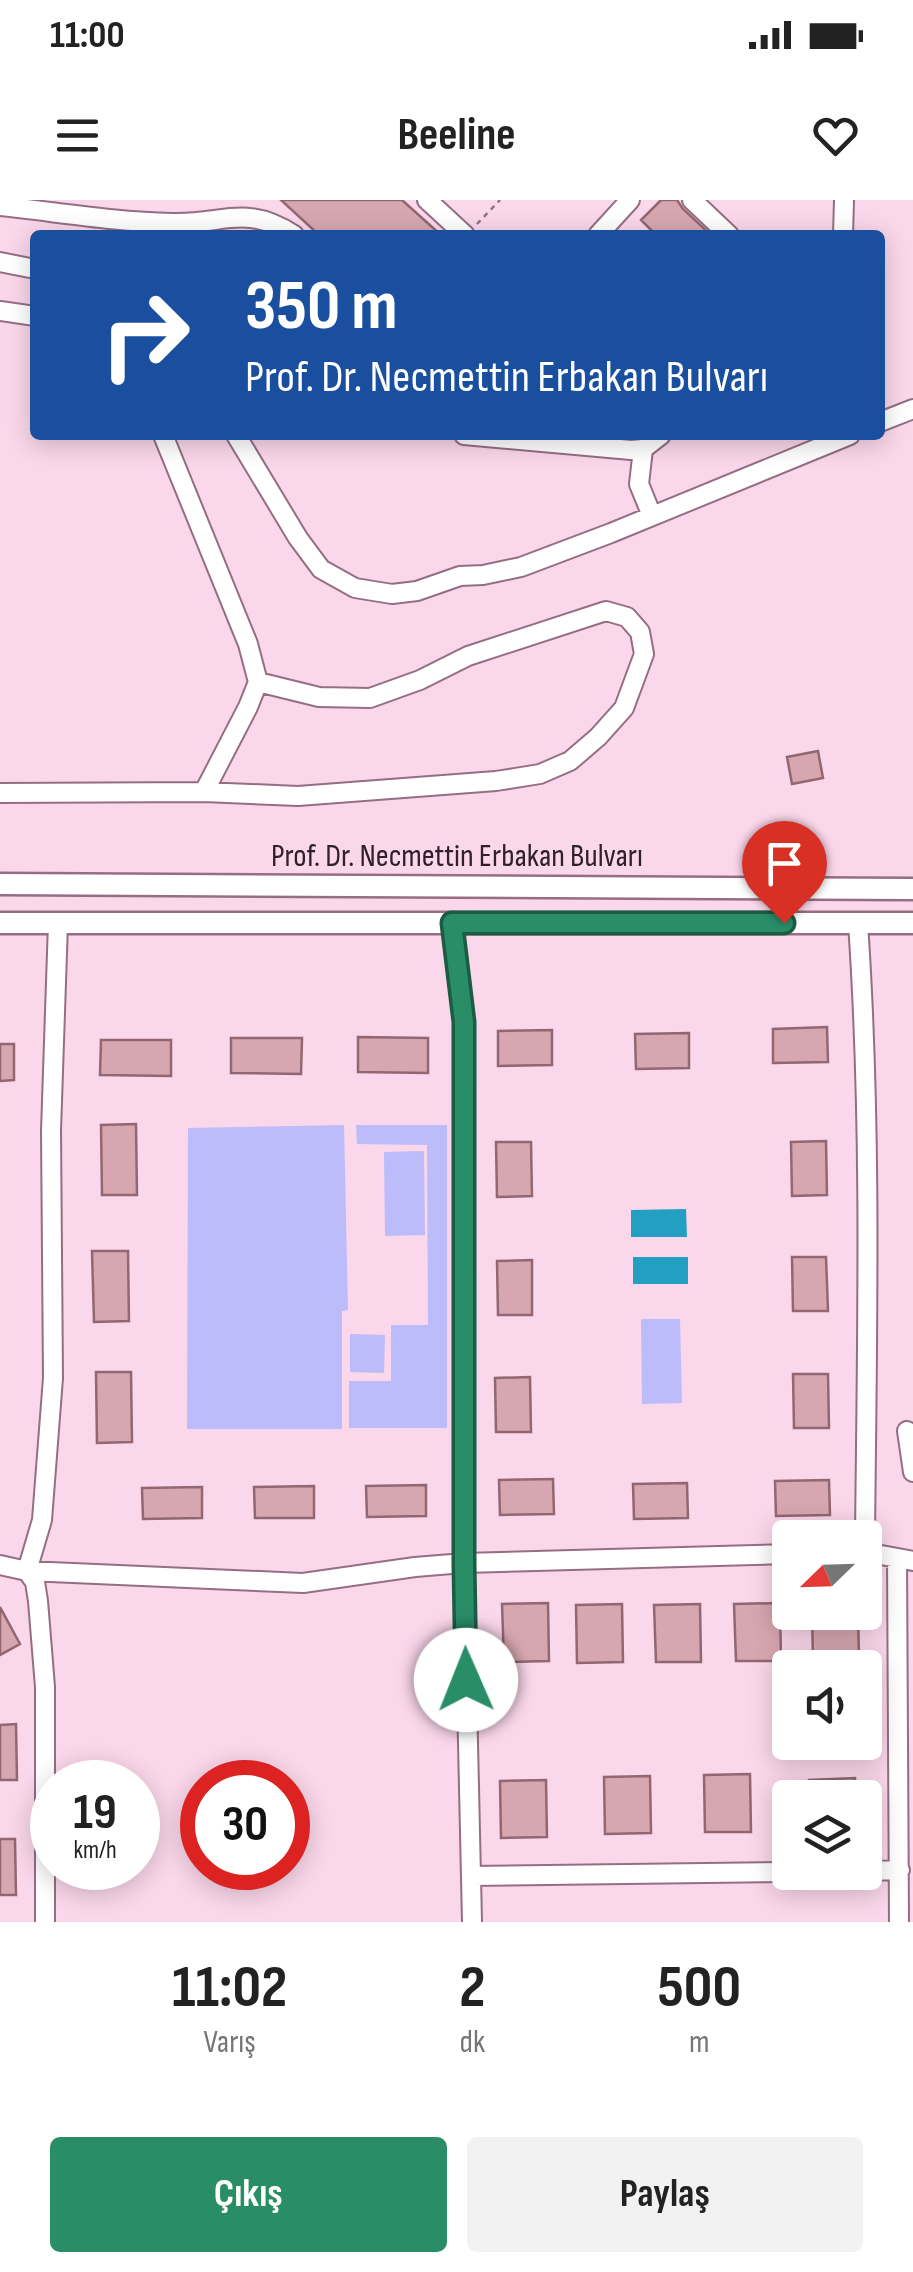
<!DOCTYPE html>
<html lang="tr">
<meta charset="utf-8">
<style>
:root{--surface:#fff;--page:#f2f2f2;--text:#222;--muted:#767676;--accent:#298d68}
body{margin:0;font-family:"Sofia Sans Condensed",sans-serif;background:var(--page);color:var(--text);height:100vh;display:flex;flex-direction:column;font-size:38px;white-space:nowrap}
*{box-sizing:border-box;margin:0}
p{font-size:32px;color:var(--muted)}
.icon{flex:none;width:55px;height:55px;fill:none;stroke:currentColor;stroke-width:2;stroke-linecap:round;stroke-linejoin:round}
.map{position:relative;height:1722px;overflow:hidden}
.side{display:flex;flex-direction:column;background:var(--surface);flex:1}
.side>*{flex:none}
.guide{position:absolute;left:30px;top:30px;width:855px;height:210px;border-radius:10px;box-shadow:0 5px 25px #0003;background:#1a4fa0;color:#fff;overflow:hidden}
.needle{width:65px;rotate:247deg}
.fabs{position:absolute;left:772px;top:1320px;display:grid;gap:20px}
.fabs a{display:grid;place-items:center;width:110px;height:110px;border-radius:10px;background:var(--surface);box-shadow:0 5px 25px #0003;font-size:50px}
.speed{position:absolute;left:30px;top:1560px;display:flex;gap:20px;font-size:50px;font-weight:700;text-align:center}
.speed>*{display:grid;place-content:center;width:130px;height:130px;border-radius:50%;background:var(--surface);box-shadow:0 5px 25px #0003;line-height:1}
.speed small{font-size:25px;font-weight:400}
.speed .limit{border:15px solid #d22;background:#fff;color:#111}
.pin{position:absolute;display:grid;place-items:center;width:85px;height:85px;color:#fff;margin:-102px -42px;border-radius:50% 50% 50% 0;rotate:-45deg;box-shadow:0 0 10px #0007}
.pin .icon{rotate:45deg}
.me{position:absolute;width:110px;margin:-55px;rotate:359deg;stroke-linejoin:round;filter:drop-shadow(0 0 8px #0008)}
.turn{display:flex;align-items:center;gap:35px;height:210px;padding:0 50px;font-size:45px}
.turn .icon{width:130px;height:130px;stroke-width:2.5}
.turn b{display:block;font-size:70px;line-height:85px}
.eta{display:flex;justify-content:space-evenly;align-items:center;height:170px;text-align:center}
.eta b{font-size:60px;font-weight:700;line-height:70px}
.primary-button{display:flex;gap:20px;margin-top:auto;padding:20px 50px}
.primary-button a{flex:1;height:115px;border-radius:10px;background:var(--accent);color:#fff;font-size:40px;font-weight:700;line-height:115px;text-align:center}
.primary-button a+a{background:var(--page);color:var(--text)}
.status{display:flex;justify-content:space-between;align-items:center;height:70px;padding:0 50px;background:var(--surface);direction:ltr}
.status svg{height:28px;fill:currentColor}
header{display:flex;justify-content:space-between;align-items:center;height:130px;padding:0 50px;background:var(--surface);font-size:45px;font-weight:700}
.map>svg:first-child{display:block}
.green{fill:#bbbcf9}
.water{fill:#239fc4}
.building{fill:#d7a7b1;stroke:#926771;stroke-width:2.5}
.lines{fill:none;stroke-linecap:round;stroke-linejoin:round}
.minor-casing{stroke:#956e84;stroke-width:22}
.major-casing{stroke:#956e84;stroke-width:25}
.path{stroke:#8e7583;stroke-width:2.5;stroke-dasharray:5 5;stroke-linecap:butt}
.minor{stroke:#fff;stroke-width:18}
.major{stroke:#fff;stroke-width:20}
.route-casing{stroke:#1b5c44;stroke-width:25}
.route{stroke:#298d68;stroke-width:18}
.labels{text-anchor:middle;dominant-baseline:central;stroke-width:8;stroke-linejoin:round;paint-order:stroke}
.street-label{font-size:32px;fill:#302029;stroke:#fad7ea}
</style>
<div class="status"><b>11:00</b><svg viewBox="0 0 49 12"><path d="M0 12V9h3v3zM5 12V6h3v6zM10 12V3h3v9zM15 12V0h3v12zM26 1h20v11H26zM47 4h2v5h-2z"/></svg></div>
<header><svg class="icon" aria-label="menu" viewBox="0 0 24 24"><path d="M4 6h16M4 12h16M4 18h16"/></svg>Beeline<svg class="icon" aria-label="heart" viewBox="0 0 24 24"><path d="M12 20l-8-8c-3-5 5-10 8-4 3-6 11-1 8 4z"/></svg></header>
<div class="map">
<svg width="913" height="1722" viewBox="0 0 913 1722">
<rect width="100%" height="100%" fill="#fad7ea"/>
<path class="green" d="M344 925 348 1110 342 1111V1229H187L188 928Z
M356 925H447V1228H349V1181H391V1125H428L427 945 357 944Z
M424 951 425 1035 385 1036 384 952Z
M641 1119H680L682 1203 642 1204Z
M350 1134 385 1135 384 1173 350 1172Z"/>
<path class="water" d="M686 1009 687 1037H631V1010Z
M633 1057H688V1084H633Z"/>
<path class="building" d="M281 0H402L441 35H319Z
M661 0H677L683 9 711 35H656L641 20Z
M818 551 823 578 792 584 787 557Z
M827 827 828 862 773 863V829Z
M552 830V865L498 866V831Z
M689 833V868L636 869 635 834Z
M358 837 428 838V873L358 872Z
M231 838H302L301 874 231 873Z
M101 840H171V876L100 875Z
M0 844H14V880L0 881Z
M136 924 137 995H102L101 925Z
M826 941 827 995 792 996 791 942Z
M496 942H531L532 996 497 997Z
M92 1051H128L129 1121 94 1122Z
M792 1057H826L828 1111H793Z
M532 1060V1115H498L497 1061Z
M96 1172H131L132 1242 97 1243Z
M793 1174H828L829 1228H794Z
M530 1177 531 1232H496L495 1178Z
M553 1279 554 1314 500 1315 499 1280Z
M829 1280 830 1315 776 1316 775 1281Z
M687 1283 688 1318 634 1319 633 1284Z
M426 1285V1316L367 1317 366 1286Z
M314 1286V1318H255L254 1287Z
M202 1287V1318L143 1319 142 1288Z
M548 1403 549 1461 504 1462 502 1404Z
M780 1403 781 1461H736L734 1404Z
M622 1404 623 1462 577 1463 576 1405Z
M700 1404 701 1462H656L654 1405Z
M0 1407 20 1444 0 1455Z
M812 1412H858L859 1460 813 1461Z
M16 1524 17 1580H0V1525Z
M750 1574 751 1632H705L704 1575Z
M650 1576 651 1633 605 1634 604 1577Z
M855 1578 856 1598H810L809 1580Z
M546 1580 547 1637 501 1638 500 1581Z
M0 1639H15L16 1695H0Z"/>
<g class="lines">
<g class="minor-casing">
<path id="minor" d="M427 0 465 35
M692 0 729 35
M0 6C57 12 115 22 172 23 223 25 244 3 294 35
M598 35 630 0
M843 35 844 0
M0 62 35 69
M0 111 35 116
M880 222 913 209
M163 235 248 444 258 482 248 507 204 592
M236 235 298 338 321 369 355 388 392 394 417 391 460 376 483 375 521 367 611 333 850 235
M464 235 631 250 643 249 661 235
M643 249 639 284 652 316
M0 593 204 592 298 596 496 581 540 574 570 561 598 537 624 508 644 454 640 432 627 417 606 411 468 456 420 480 370 498 319 497 258 482
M58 723 51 931 53 1178 42 1320 27 1371 303 1383 415 1367 464 1363 790 1354
M452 723 464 823V1363L472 1722
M858 723C872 928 867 1133 865 1338
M907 1231 913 1272
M865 1352 913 1361
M897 1359 899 1722
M0 1365 27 1371 35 1382 38 1401 45 1487V1722
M865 1671 900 1670
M471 1676 790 1672"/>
</g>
<g class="major-casing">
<path id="major" d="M0 684 913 689
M0 723H913"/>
</g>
<path class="path" d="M477 24 500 0"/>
<use href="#minor" class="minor"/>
<use href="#major" class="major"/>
</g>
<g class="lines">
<g class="route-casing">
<path id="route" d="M466 1480 464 1364V822L452 723H784"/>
</g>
<use href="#route" class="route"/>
</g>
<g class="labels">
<g class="street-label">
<text x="457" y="656">Prof. Dr. Necmettin Erbakan Bulvarı</text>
</g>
</g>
</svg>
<div class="fabs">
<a><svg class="needle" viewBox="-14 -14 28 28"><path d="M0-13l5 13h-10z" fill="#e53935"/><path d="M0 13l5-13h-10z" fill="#767676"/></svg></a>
<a><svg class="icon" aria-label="sound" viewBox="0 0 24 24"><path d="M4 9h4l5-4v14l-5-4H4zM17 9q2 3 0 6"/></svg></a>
<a><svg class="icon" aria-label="layers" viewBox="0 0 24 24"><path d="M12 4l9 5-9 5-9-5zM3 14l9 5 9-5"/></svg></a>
</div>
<div class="speed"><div>19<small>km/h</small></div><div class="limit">30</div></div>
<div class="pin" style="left:784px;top:723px;background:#d93025"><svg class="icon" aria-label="arrive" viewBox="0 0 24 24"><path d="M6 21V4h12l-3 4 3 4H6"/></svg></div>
<svg class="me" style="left:466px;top:1480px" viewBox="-20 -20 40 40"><circle r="19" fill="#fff"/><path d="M0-13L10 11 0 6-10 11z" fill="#298d68"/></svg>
<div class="guide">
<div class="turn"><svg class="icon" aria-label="right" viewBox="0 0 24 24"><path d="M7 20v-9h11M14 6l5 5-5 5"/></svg><div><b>350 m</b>Prof. Dr. Necmettin Erbakan Bulvarı</div></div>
</div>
</div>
<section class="side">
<div class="eta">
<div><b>11:02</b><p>Varış</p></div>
<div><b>2</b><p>dk</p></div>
<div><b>500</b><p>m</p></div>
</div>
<div class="primary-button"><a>Çıkış</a><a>Paylaş</a></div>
</section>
